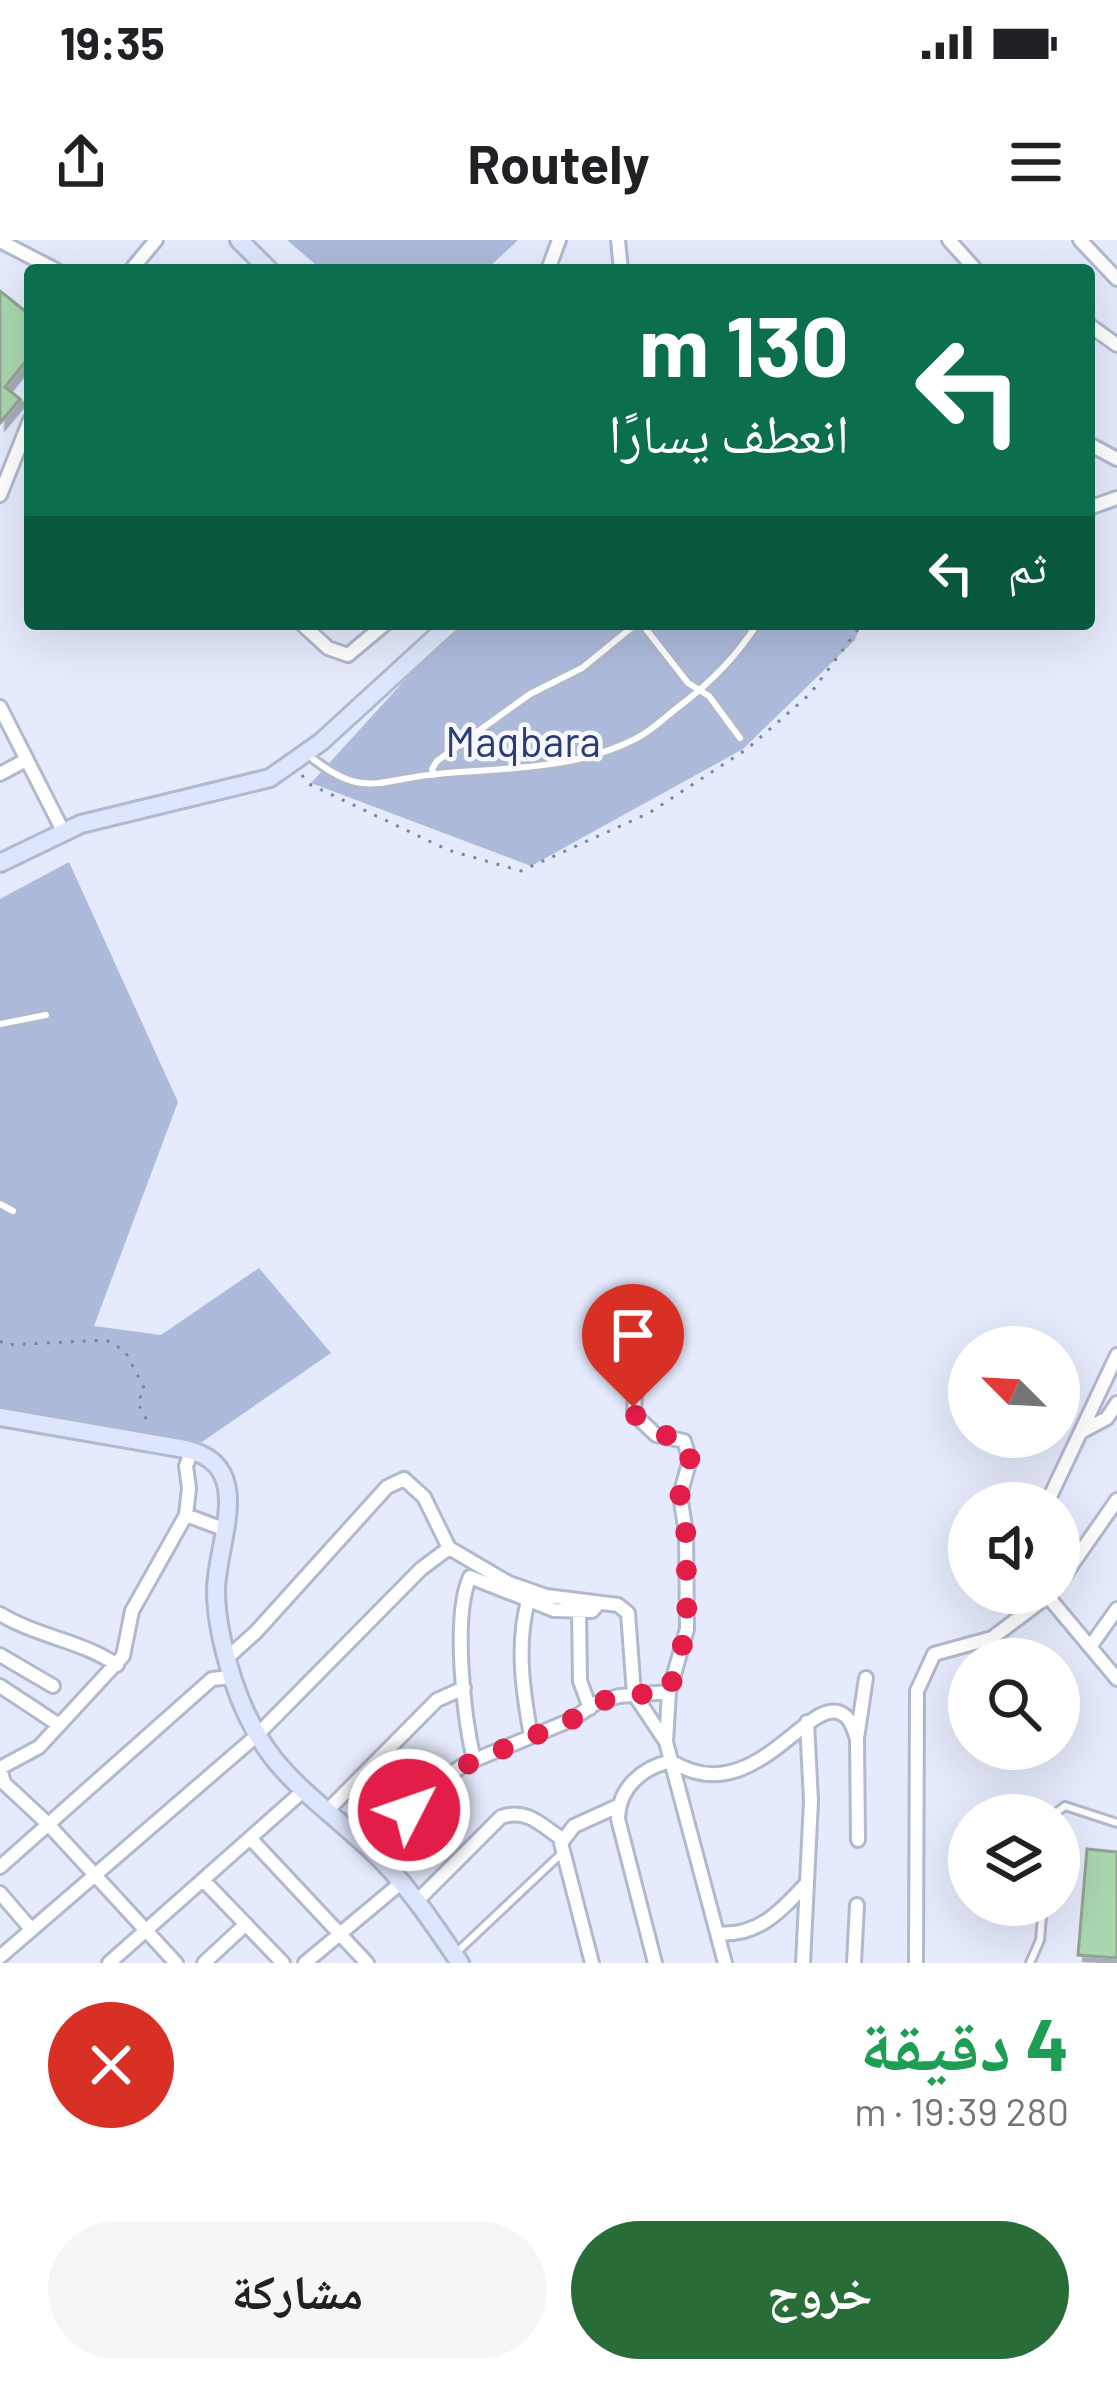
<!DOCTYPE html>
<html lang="ar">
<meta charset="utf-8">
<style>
:root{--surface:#fff;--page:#f6f6f6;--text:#202124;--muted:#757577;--accent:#286c38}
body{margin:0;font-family:Barlow,"Noto Naskh Arabic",sans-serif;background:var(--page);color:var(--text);direction:rtl;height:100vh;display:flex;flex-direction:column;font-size:45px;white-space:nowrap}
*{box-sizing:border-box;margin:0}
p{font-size:39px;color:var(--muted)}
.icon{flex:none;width:66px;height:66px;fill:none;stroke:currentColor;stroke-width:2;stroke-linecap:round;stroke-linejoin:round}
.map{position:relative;height:1723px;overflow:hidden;direction:ltr}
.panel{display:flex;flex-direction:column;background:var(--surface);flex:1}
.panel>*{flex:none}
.top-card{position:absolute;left:24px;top:24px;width:1071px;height:366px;border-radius:12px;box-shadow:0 12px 48px #0002;direction:rtl;background:#0b6e4f;color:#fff;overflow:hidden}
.needle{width:78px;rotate:294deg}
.tools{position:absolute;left:948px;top:1086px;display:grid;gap:24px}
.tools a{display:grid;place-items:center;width:132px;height:132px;border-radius:50%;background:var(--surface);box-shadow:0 12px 48px #0002;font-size:60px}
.pin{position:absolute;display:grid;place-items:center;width:102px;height:102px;color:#fff;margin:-123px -51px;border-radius:50% 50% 50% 0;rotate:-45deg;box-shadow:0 0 12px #0007}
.pin .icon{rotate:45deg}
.me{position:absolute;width:132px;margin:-66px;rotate:49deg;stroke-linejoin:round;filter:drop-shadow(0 0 9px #0008)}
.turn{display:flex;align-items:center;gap:42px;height:252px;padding:0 48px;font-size:54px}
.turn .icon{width:156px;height:156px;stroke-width:2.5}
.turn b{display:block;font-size:84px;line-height:102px}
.then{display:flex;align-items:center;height:114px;padding:0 48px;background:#0003;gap:24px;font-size:45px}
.round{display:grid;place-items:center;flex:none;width:126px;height:126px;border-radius:63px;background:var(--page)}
.headline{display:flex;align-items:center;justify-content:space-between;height:204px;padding:0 48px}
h1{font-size:72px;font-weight:700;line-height:90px;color:#1e9e55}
.primary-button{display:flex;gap:24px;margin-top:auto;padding:24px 48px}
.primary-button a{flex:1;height:138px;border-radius:72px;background:var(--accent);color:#fff;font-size:48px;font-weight:700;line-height:138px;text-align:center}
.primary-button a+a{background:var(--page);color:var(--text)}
.status{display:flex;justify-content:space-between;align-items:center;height:84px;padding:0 60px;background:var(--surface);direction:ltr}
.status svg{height:33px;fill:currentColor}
header{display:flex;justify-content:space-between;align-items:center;height:156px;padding:0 48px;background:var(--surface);font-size:54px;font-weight:700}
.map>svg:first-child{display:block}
.green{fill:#adbadc}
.building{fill:#a9d7af;stroke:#93a495;stroke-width:3;filter:url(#shadow)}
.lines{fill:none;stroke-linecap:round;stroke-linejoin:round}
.lane-casing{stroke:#b1b9cd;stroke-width:12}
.street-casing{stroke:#b1b9cd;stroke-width:18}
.secondary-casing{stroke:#b1b9cd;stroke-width:22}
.path{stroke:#818591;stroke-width:3;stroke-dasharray:3 9;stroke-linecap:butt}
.lane{stroke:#fff;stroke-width:6}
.street{stroke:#fff;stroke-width:12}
.secondary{stroke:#dee6fd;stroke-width:16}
.route{stroke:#e11d48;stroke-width:21;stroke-dasharray:0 37.8}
.labels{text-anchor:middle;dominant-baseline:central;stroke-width:9;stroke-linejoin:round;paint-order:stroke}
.park-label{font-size:42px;fill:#2a3b76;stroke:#f7f8fd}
</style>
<div class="status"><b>19:35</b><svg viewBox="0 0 49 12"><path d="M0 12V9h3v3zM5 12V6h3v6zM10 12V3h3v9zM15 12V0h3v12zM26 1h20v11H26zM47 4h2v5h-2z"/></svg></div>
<header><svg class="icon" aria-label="menu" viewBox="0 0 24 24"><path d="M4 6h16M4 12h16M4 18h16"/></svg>Routely<svg class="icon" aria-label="share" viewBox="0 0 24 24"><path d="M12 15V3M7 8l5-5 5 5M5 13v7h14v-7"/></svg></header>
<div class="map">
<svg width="1117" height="1723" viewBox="0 0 1117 1723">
<defs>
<filter id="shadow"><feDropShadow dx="5.5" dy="5.5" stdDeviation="0" flood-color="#0004"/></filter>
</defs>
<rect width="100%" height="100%" fill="#e5ebfc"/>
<path class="green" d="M287 0H518L486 30H322Z
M456 384H861L855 400 743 509 531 626 311 543Z
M69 622 178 862 94 1086 161 1095 259 1028 331 1113 202 1202 0 1170V659Z"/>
<path class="building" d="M0 51 30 75V116L5 147 20 159 0 183Z
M1087 1609 1117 1612V1718L1078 1715Z"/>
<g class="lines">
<g class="lane-casing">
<path id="lane" d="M642 384 688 443 709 456 740 498
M307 514C362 560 376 540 437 534 504 528 576 530 637 498 654 489 666 476 681 465 711 442 737 416 757 384
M434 535 432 529 437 521 530 454 582 428 636 384
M0 784 46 775
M0 964 13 971
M1053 1575 1065 1566 1117 1583
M457 1712 561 1614
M1030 1723 1040 1700 1043 1665"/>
</g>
<g class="street-casing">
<path id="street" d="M618 0 621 30
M949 0 976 30
M1080 0 1117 39
M0 1 56 30
M131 30 156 0
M548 30 559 0
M1089 85 1117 105
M1089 204 1117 219
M0 255 30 180
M1089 268 1117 258
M302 384 328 408 348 415 385 384
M0 467 63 591
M0 534 26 520
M652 1124 635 1152 634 1174 656 1195 684 1201 690 1220 680 1255 686 1293 687 1389 669 1452 666 1502 725 1723
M1083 1191 1107 1178 1117 1163
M1047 1263 1117 1115
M186 1275 226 1290
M1059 1343 1117 1260
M1045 1353 1117 1439
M528 1361C516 1405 523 1452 531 1496
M579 1371 580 1441 590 1468
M0 1374C38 1397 80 1400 117 1425
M1090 1407 1117 1369
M0 1415 53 1446
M227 1418 256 1392 387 1247 404 1239 424 1257 449 1308 509 1343 546 1356 618 1365 628 1373 634 1454 666 1502
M0 1446 59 1485
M857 1498 866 1438
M474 1520C464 1478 452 1376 470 1337L554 1370 592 1371 598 1364
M326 1572 437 1460 464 1448
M250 1598 367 1723
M369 1608 434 1545 465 1524 571 1480 596 1463 619 1456 669 1452
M0 1627 212 1439 232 1437
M204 1641 283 1723
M0 1653 31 1689
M417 1661 501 1577C527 1568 541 1585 562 1599
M717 1693C757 1697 780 1672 805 1645
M0 1717 255 1497 421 1329 449 1308
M109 1723 303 1551
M176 1723 47 1583 4 1543 0 1528 39 1507 123 1416 132 1371 186 1275 189 1248 186 1226 190 1215 198 1212
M204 1723 246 1684
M305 1723 402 1642
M592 1723 561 1603 574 1586 618 1566
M655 1723 618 1579C619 1547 642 1528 671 1521 755 1574 810 1449 844 1475 852 1480 854 1491 857 1499L858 1600
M803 1723 811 1561 807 1482
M854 1723 857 1665
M916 1723 917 1451 934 1414 992 1398 1052 1353"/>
</g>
<g class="secondary-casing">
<path id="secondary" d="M239 0 269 30
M0 623 81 584 270 538 321 502 450 384
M0 1177 185 1209C258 1225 216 1302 216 1351 216 1380 224 1412 233 1440 262 1528 305 1549 369 1608 406 1642 432 1682 460 1723"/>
</g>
<path class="path" d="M302 535 307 543 448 610 521 631 649 573 747 509 810 454 862 384
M0 1101 6 1105 106 1100 125 1111 145 1150 137 1162 150 1186"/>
<use href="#lane" class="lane"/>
<use href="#street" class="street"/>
<use href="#secondary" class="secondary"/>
</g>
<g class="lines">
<path class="route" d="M409 1570 459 1528 571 1480 596 1463 619 1456 669 1452 687 1389 686 1294 680 1255 690 1220 688 1208 682 1199C661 1194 638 1192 633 1167"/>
</g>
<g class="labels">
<g class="park-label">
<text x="523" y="500">Maqbara</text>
</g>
</g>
</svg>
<div class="tools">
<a><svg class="needle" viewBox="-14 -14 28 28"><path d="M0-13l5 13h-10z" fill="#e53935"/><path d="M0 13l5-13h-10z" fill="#757577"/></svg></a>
<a><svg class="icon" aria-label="sound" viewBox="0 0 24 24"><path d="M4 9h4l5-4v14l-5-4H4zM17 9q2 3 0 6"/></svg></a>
<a><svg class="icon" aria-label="search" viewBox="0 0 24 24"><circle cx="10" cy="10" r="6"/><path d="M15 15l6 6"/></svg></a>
<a><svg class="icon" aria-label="layers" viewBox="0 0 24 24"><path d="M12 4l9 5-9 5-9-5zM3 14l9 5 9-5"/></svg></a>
</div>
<div class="pin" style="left:633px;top:1167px;background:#d93025"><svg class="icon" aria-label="arrive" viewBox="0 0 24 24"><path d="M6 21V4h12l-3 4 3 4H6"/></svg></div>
<svg class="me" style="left:409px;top:1570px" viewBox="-20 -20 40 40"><circle r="17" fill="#e11d48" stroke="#fff" stroke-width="3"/><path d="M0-11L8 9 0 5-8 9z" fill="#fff"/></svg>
<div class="top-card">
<div class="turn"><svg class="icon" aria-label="left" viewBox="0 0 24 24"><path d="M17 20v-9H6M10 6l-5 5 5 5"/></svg><div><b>130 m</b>انعطف يسارًا</div></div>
<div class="then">ثم<svg class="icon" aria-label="left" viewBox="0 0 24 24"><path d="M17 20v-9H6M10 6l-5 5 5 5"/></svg></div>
</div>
</div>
<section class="panel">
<div class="headline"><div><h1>4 دقيقة</h1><p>280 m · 19:39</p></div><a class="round" style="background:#d93025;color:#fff"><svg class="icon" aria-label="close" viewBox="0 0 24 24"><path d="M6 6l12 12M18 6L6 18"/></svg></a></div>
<div class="primary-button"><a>خروج</a><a>مشاركة</a></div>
</section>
